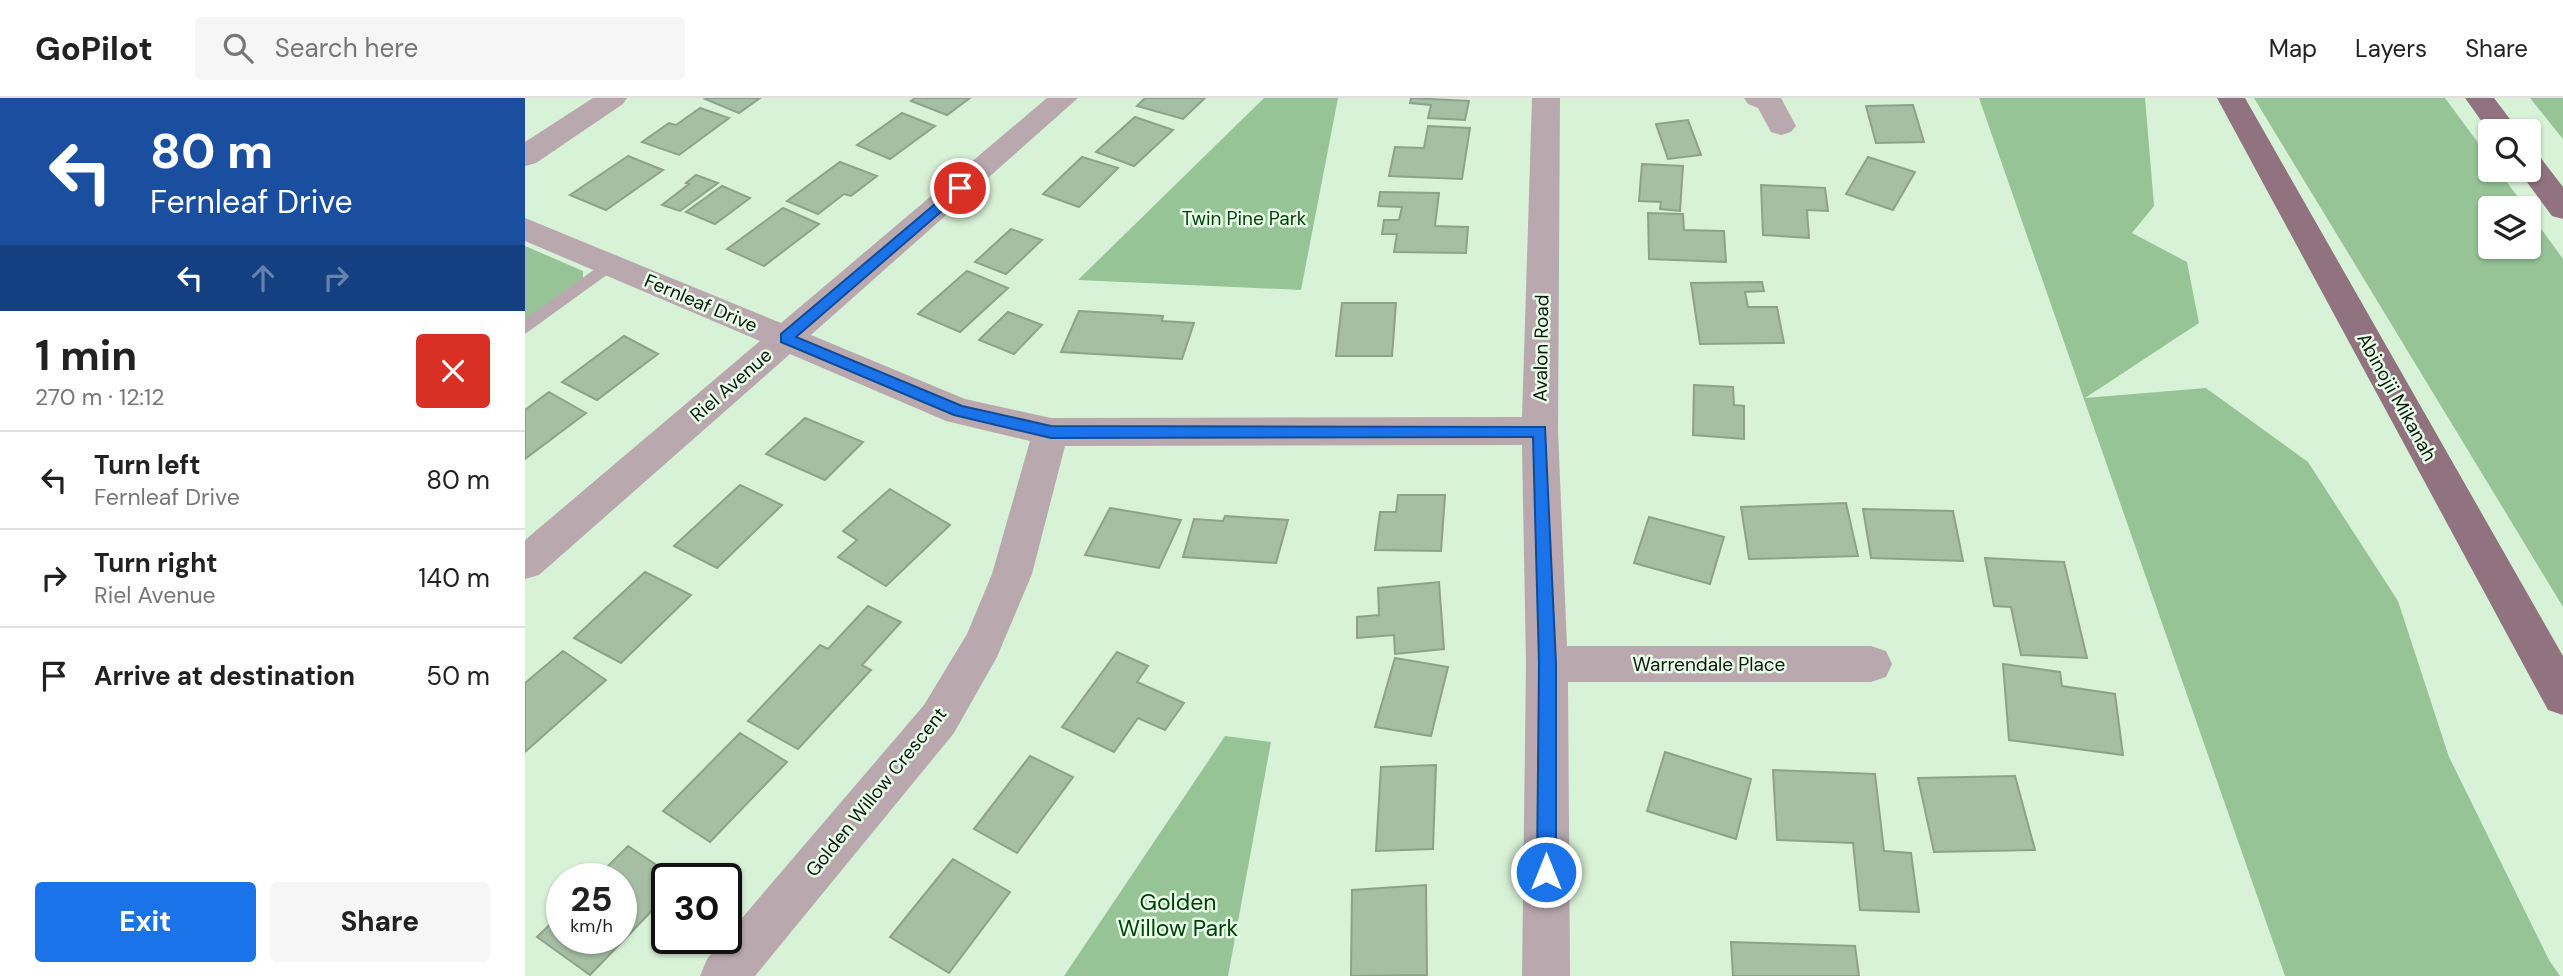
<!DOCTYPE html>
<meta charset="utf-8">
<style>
:root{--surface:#fff;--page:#f6f6f6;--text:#222;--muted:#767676;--line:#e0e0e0;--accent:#1a73e8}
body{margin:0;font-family:"DM Sans",sans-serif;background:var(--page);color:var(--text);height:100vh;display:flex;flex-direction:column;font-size:26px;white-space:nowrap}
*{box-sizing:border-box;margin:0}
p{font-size:23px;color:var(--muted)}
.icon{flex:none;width:38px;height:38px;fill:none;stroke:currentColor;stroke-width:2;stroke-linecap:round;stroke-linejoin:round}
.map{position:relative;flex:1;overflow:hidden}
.drawer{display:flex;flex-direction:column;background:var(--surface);width:525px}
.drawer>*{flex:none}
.banner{background:#1a4fa0;color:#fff;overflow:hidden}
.buttons{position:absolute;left:1953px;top:21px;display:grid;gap:14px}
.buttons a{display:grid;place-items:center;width:63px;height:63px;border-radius:7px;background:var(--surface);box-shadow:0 2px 5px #0004;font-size:35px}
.speed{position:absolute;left:21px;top:765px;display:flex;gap:14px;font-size:35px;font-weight:700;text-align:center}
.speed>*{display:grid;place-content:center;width:91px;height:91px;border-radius:50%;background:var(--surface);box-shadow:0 2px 5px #0004;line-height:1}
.speed small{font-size:18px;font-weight:400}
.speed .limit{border:4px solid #111;border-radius:10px;background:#fff;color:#111}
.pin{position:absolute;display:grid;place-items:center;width:60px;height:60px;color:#fff;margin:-30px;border:4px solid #fff;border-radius:50%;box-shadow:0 2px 7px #0007}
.me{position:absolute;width:77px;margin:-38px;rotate:0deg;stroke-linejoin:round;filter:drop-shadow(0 0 5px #0008)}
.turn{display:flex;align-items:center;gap:24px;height:147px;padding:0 35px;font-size:32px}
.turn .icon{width:91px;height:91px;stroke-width:2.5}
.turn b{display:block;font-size:49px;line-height:60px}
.lanes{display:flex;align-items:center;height:66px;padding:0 35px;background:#0003;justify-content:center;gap:35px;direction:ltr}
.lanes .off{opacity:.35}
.round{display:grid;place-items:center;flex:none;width:74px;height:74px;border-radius:7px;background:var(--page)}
.summary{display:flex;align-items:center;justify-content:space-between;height:119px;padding:0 35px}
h1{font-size:42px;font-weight:700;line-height:52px}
.button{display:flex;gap:14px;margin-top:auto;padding:14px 35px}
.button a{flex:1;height:80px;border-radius:7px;background:var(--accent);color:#fff;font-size:28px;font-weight:700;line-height:80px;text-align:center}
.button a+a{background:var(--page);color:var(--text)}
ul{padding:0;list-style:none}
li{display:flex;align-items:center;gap:21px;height:98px;padding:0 35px;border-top:2px solid var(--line)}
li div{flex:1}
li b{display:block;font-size:26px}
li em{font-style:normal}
header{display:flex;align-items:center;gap:42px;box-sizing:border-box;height:98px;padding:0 35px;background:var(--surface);border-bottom:2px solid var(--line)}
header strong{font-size:33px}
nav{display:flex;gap:38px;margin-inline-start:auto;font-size:24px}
.search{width:490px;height:63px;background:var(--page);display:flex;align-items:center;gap:18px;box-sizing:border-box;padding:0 24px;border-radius:7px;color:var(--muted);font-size:26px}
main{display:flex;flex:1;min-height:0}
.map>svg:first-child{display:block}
.green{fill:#97c497}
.building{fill:#a5bea4;stroke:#8ba38a;stroke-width:2}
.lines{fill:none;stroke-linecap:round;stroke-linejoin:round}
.lane{fill:#b9a9af;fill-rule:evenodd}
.street{fill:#b9a9af;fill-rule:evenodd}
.primary{fill:#90737e;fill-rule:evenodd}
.route{fill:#1a73e8;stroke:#114b97;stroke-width:2}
.labels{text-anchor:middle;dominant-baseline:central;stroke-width:5;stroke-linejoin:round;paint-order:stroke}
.park-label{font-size:19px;fill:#02400b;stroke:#e8fee8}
.street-label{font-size:19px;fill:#0c160c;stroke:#e8fee8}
.near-park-label{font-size:23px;fill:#02400b;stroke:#e8fee8}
</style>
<header>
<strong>GoPilot</strong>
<div class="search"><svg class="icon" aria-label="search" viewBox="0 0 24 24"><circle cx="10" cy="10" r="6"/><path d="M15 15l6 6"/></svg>Search here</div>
<nav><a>Map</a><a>Layers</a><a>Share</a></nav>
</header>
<main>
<section class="drawer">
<div class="banner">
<div class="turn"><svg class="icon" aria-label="left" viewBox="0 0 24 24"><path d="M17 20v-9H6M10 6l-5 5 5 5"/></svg><div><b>80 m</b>Fernleaf Drive</div></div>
<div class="lanes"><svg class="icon" aria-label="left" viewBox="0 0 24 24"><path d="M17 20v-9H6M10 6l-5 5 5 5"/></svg><svg class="icon off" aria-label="ahead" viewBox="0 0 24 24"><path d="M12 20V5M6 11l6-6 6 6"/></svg><svg class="icon off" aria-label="right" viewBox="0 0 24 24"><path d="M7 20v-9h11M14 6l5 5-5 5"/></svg></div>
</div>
<div class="summary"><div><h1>1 min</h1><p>270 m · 12:12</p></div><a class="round" style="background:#d93025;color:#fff"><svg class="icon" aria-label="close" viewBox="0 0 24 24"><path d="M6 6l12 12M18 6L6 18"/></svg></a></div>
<ul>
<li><svg class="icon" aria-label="left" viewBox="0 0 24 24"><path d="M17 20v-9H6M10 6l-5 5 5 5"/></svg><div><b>Turn left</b><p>Fernleaf Drive</p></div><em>80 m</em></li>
<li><svg class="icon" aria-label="right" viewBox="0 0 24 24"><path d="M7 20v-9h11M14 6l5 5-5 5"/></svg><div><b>Turn right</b><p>Riel Avenue</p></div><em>140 m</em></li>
<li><svg class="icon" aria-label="arrive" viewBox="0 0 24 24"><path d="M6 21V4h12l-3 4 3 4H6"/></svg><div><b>Arrive at destination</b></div><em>50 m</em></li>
</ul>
<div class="button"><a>Exit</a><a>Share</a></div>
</section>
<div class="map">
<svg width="2038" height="878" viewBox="0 0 2038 878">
<rect width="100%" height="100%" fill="#d7f2d7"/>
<path class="green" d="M739 0H813L776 192 553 182Z
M1454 0H1620L1629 108 1607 135 1662 164 1674 225 1560 300 1681 290 1783 364 1873 503 1924 659 2024 862 2035 878H1760Z
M1729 0H1920L1965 61V72H1973L2001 110H1965V149H2004V114L2038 161V509Z
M2005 0H2038V41Z
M0 148 58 173V181L0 227Z
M700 638 746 644 703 878H539Z"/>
<path class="building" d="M182 0H235L214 15 180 1Z
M390 0H445L422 17 386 3Z
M620 0H680L658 21 612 8Z
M886 0 944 3 940 22 903 20 906 7 885 5Z
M1388 7 1399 44 1351 45 1341 8Z
M175 10 204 20 154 57 117 44 144 25 151 27Z
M377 15 410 28 365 61 332 47Z
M610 19 648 32 609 68 571 54Z
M1163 22 1176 57 1143 61 1131 26Z
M903 28 945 30 937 81 864 78 870 49 899 50Z
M103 58 138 72 81 112 45 97Z
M557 59 593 70 554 109 518 96Z
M1343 59 1390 74 1368 112 1321 96Z
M315 64 352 78 326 98 319 96 293 116 262 103Z
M1117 66 1158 68 1155 113 1135 111 1136 104 1114 103Z
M171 77 193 85 155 113 137 107 164 86 161 85Z
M1236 87 1300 90 1303 113 1282 112 1284 140 1238 137Z
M197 88 225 100 190 126 161 114Z
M855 94 914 95 910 128 943 129 941 155 869 154 872 136H857L859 122H874L877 109 853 108Z
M258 110 294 126 239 168 202 151Z
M1123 115 1158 116 1159 132 1199 133 1201 164 1124 161Z
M486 131 517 142 481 176 450 164Z
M442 173 483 190 435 234 393 216Z
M1237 184 1239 193 1220 194 1223 209H1252L1259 245 1175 246 1166 185Z
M817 205H871L867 258H811Z
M554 213 638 218 637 223 669 225 657 261 536 254Z
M483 214 517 227 489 256 454 242Z
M99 238 133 256 72 302 37 284Z
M1169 287 1208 289 1209 307 1219 308V341L1168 337Z
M24 294 61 315 0 361V312Z
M280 320 338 344 300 382 241 356Z
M215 387 257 407 192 470 149 448Z
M365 391 425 427 361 488 313 459 332 442 318 433Z
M873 397H920L916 453 850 452 855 414H871Z
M1321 405 1333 458 1224 461 1216 409Z
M585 410 656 422 634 470 560 457Z
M1338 411 1428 413 1438 463 1346 460Z
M700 418 763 422 751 465 658 459 669 421 698 423Z
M1124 419 1199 439 1185 486 1109 465Z
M1460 460 1539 464 1562 560 1496 557 1486 509 1469 508Z
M120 474 166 497 96 565 49 540Z
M914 484 919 551 870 556 869 537 832 540V519L854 517 853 490Z
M343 508 376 524 337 567 346 572 273 651 223 623 295 547 303 551Z
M38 553 81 582 0 654V585Z
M592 554 623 568 612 584 659 605 640 632 613 620 589 654 537 629Z
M870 560 923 569 906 638 850 629Z
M1478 566 1535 574 1537 588 1590 596 1598 657 1484 642Z
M215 635 262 664 185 744 138 713Z
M1140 654 1226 681 1211 741 1122 713Z
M505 658 548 679 492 755 449 731Z
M911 667 908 751 851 753 856 669Z
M1248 672 1350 676 1359 753 1386 755 1394 814 1335 812 1328 745 1252 742Z
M1490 678 1510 752 1409 754 1393 680Z
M103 748 151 780H142V797L65 877 12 839 37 815V840H96V780H71Z
M428 761 485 794 424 875 365 839Z
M901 787 902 877 826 878 827 792Z
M1206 844 1330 848 1334 878H1208Z"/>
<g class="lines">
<path class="lane" d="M84 161 90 163 92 167 90 171 0 236V221Z"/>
<path class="street" d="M68 0H102L98 6 11 65 0 68V44Z
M522 0H553L286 237 440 301 526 320 997 319 1007 0H1035L1033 333 1042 548H1346L1361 553 1367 566 1361 579 1346 584H1043L1045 878H997L1001 566 997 347 540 348 507 476 472 559 429 635 230 878H175L182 861 399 607 442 536 467 476 505 343 421 323 265 256 14 477 0 481V442L235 243 0 143V120L256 225Z
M1219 0H1256L1271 28 1266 34 1256 37 1246 34 1233 10 1223 6Z"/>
<path class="primary" d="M1692 0H1720L2038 558V617L2023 612Z
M1940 0H1969L1994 33 1965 35Z
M2004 56 2015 59 2038 89V121L2027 118 1993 72H2004Z"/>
</g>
<path class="route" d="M435 85 440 87V93L271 239 437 308 526 328 1020 329 1031 566V774L1028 781 1021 784 1015 781 1012 774 1014 566 1008 339 526 340 429 317 256 244V236Z"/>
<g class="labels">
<g class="park-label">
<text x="719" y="120">Twin Pine Park</text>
</g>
<g class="street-label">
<text transform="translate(176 205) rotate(23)">Fernleaf Drive</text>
<text transform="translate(1016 250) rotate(-89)">Avalon Road</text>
<text transform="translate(206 287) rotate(-41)">Riel Avenue</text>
<text transform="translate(1872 299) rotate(61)">Abinojii Mikanah</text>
<text x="1184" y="566">Warrendale Place</text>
<text transform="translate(351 694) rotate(-51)">Golden Willow Crescent</text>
</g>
<g class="near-park-label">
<text x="653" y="804">Golden<tspan x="653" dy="26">Willow Park</tspan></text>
</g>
</g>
</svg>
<div class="buttons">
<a><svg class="icon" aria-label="search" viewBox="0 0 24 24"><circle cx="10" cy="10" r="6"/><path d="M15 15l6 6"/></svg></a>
<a><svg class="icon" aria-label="layers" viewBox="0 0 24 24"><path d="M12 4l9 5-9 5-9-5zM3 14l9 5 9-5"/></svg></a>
</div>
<div class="speed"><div>25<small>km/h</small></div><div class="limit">30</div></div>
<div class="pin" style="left:435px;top:90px;background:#d93025"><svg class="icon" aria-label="arrive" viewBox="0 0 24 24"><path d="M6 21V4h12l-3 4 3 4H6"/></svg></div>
<svg class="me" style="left:1021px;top:774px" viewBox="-20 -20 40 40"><circle r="17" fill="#1a73e8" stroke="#fff" stroke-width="3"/><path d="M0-11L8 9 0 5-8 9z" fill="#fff"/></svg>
</div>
</main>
